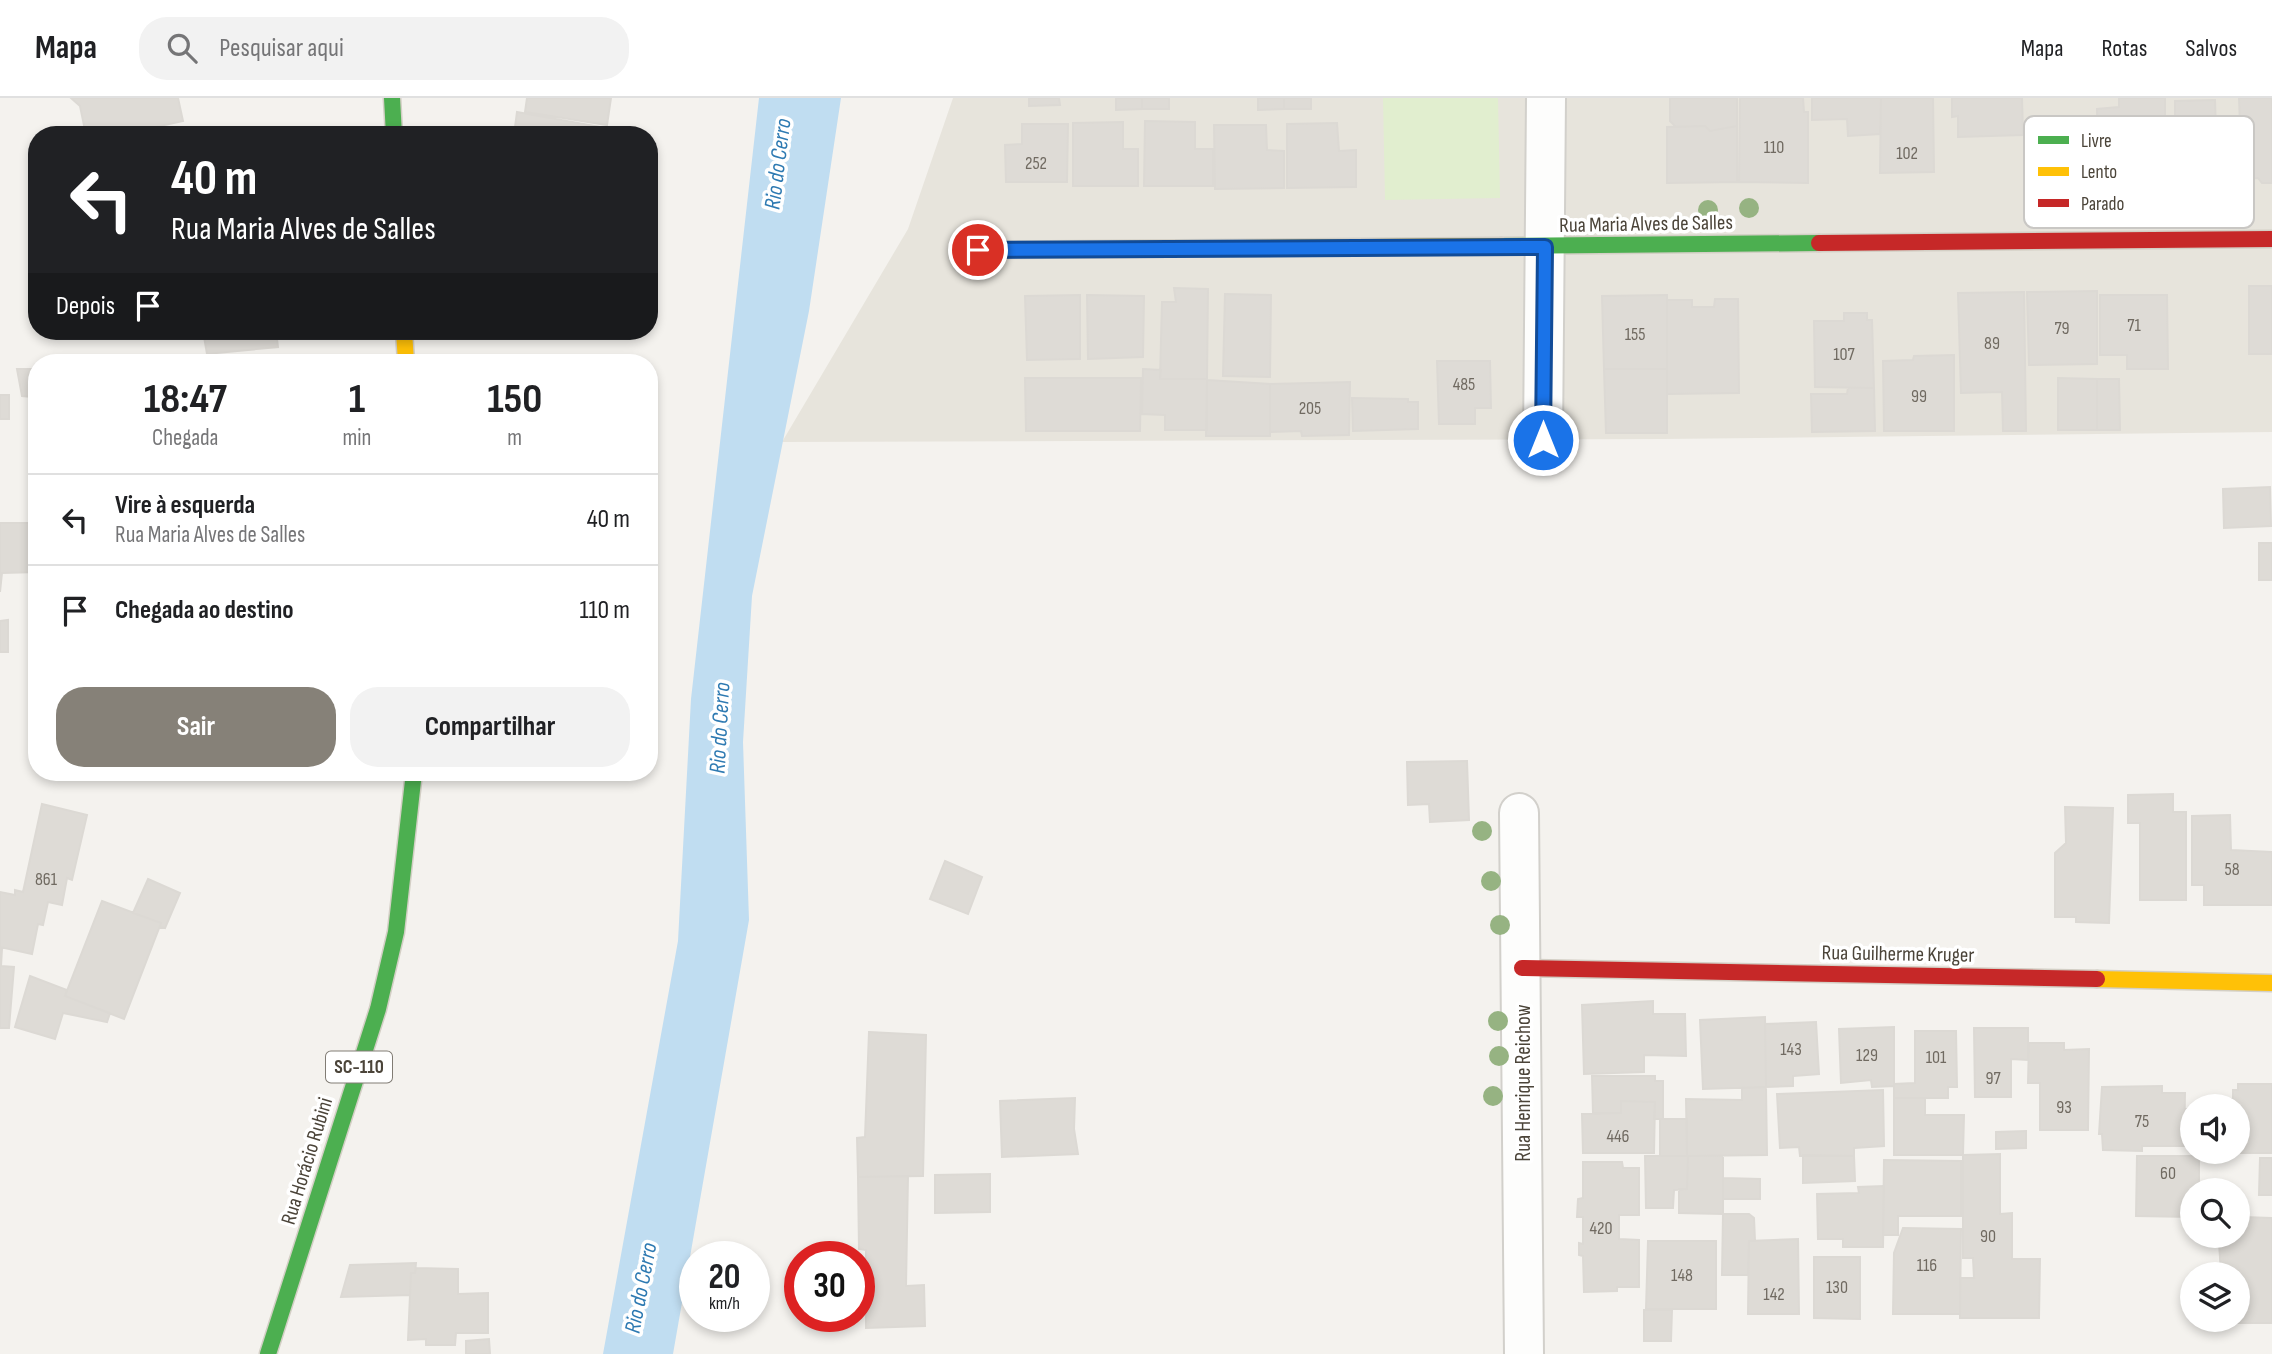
<!DOCTYPE html>
<html lang="pt">
<meta charset="utf-8">
<style>
:root{--surface:#fff;--page:#f2f2f2;--text:#202124;--muted:#757577;--line:#e0e0e0;--accent:#868178}
body{margin:0;font-family:"Sofia Sans Condensed",sans-serif;background:var(--page);color:var(--text);height:100vh;display:flex;flex-direction:column;font-size:26px;white-space:nowrap}
*{box-sizing:border-box;margin:0}
p{font-size:23px;color:var(--muted)}
.icon{flex:none;width:38px;height:38px;fill:none;stroke:currentColor;stroke-width:2;stroke-linecap:round;stroke-linejoin:round}
.map{position:relative;flex:1;overflow:hidden}
.side{position:absolute;left:28px;top:256px;width:630px;height:427px;display:flex;flex-direction:column;background:var(--surface);border-radius:28px;box-shadow:0 4px 10px #0003}
.side>*{flex:none}
.banner{position:absolute;left:28px;top:28px;width:630px;height:214px;border-radius:28px;box-shadow:0 4px 10px #0003;background:#202124;color:#fff;overflow:hidden}
.buttons{position:absolute;left:2180px;top:996px;display:grid;gap:14px}
.buttons a{display:grid;place-items:center;width:70px;height:70px;border-radius:50%;background:var(--surface);box-shadow:0 4px 10px #0003;font-size:35px}
.speed{position:absolute;left:679px;top:1143px;display:flex;gap:14px;font-size:35px;font-weight:700;text-align:center}
.speed>*{display:grid;place-content:center;width:91px;height:91px;border-radius:50%;background:var(--surface);box-shadow:0 4px 10px #0003;line-height:1}
.speed small{font-size:18px;font-weight:400}
.speed .limit{border:10px solid #d22;background:#fff;color:#111}
.pin{position:absolute;display:grid;place-items:center;width:60px;height:60px;color:#fff;margin:-30px;border:4px solid #fff;border-radius:50%;box-shadow:0 2px 7px #0007}
.me{position:absolute;width:77px;margin:-38px;rotate:0deg;stroke-linejoin:round;filter:drop-shadow(0 0 5px #0008)}
.turn{display:flex;align-items:center;gap:24px;height:147px;padding:0 28px;font-size:32px}
.turn .icon{width:91px;height:91px;stroke-width:2.5}
.turn b{display:block;font-size:49px;line-height:60px}
.then{display:flex;align-items:center;height:66px;padding:0 28px;background:#0003;gap:14px;font-size:26px}
.eta{display:flex;justify-content:space-evenly;align-items:center;height:119px;text-align:center}
.eta b{font-size:42px;font-weight:700;line-height:49px}
.cta{display:flex;gap:14px;margin-top:auto;padding:14px 28px}
.cta a{flex:1;height:80px;border-radius:28px;background:var(--accent);color:#fff;font-size:28px;font-weight:700;line-height:80px;text-align:center}
.cta a+a{background:var(--page);color:var(--text)}
ul{padding:0;list-style:none}
li{display:flex;align-items:center;gap:21px;height:91px;padding:0 28px;border-top:2px solid var(--line)}
li div{flex:1}
li b{display:block;font-size:26px}
li em{font-style:normal}
header{display:flex;align-items:center;gap:42px;box-sizing:border-box;height:98px;padding:0 35px;background:var(--surface);border-bottom:2px solid var(--line)}
header strong{font-size:33px}
nav{display:flex;gap:38px;margin-inline-start:auto;font-size:24px}
.search{width:490px;height:63px;background:var(--page);display:flex;align-items:center;gap:18px;box-sizing:border-box;padding:0 24px;border-radius:28px;color:var(--muted);font-size:26px}
.map>svg:first-child{display:block}
.residential{fill:#e7e4dc}
.green{fill:#e1eecf}
.water{fill:#c0ddf1}
.building{fill:#dedbd6;stroke:#dcd9d4;stroke-width:2}
.lines{fill:none;stroke-linecap:round;stroke-linejoin:round}
.street-casing{stroke:#d2d0cb;stroke-width:42}
.fast-casing{stroke:#d3cfc5;stroke-width:19}
.slow-casing{stroke:#d3cfc5;stroke-width:19}
.jam-casing{stroke:#d3cfc5;stroke-width:19}
.street{stroke:#fdfdfc;stroke-width:38}
.fast{stroke:#4caf50;stroke-width:16}
.slow{stroke:#ffc107;stroke-width:16}
.jam{stroke:#c62828;stroke-width:16}
.tree{fill:#96b382}
.route-casing{stroke:#114b97;stroke-width:18}
.route{stroke:#1a73e8;stroke-width:12}
.labels{text-anchor:middle;dominant-baseline:central;stroke-width:7;stroke-linejoin:round;paint-order:stroke}
.number-label{font-size:18px;fill:#706a61}
.shield{fill:#fff;stroke:#817c74;stroke-width:2}
.shield-label{font-size:19px;font-weight:bold;fill:#4b4439}
.street-label{font-size:21px;fill:#4b4439;stroke:#fff}
.water-label{font-size:23px;font-style:italic;fill:#2e7ab2;stroke:#fff}
.key{fill:#fff;stroke:#c9c7c4;stroke-width:2}
.key-label{font-size:19px;fill:#4b4439}
</style>
<header>
<strong>Mapa</strong>
<div class="search"><svg class="icon" aria-label="search" viewBox="0 0 24 24"><circle cx="10" cy="10" r="6"/><path d="M15 15l6 6"/></svg>Pesquisar aqui</div>
<nav><a>Mapa</a><a>Rotas</a><a>Salvos</a></nav>
</header>
<div class="map">
<svg width="2272" height="1256" viewBox="0 0 2272 1256">
<rect width="100%" height="100%" fill="#f4f2ee"/>
<path class="residential" d="M953 0H2272V334L1663 341 782 344 908 131Z"/>
<path class="green" d="M1383 0H1498L1500 100 1385 102Z"/>
<path class="water" d="M759 0H841L809 213 752 498 743 644 749 822 673 1256H603L678 843 691 601Z"/>
<path class="building" d="M71 0H178L183 23 119 37H86L80 8Z
M527 0H611L607 27 525 14Z
M1029 0H1059L1060 7 1029 8Z
M1116 0H1142V11L1116 12Z
M1142 0H1169V11H1142Z
M1258 0H1284V11L1258 12Z
M1284 0H1311V11H1284Z
M1670 0H1737V28L1710 33 1705 28 1676 29 1670 23Z
M1740 0H1803L1804 14H1808V85L1739 84Z
M1812 0H1881L1880 36 1848 38 1847 21 1812 22Z
M1881 0H1933L1934 74 1880 75Z
M1952 0H2022L2023 37 1958 39V18L1952 19Z
M2119 0H2165V67H2156V77L2098 78 2097 11 2119 9Z
M2239 0H2272V85H2262L2258 80 2242 81Z
M2215 2 2216 33H2233V81L2173 82 2171 20H2175V3Z
M517 14 617 32 616 37H514Z
M1145 23 1195 24V51H1213V88H1144Z
M1123 24V51H1138V88H1073V25Z
M1337 25 1339 53 1356 52V89L1287 90V26Z
M1022 26H1068L1067 84H1006L1005 47 1022 46Z
M1214 27H1266L1267 52 1284 53V90L1215 91Z
M1705 28 1710 33 1737 28V84L1667 85V29Z
M2249 188H2272V256H2249Z
M1174 190 1208 191 1207 281H1160L1162 204H1176Z
M2097 193V266L2029 267 2027 194Z
M2024 194 2026 333H2003L2002 294 1961 295 1958 195Z
M1225 196 1271 197 1270 279 1223 278Z
M1080 197V261L1027 262 1025 198Z
M1087 197 1144 198 1143 259 1088 261Z
M1667 197V271H1604L1602 198Z
M2100 197H2167L2168 271H2127V257H2100Z
M1715 201H1738L1739 295 1667 296V202H1692V209H1714Z
M1844 215H1867V222H1872L1874 290 1815 289 1814 223H1844Z
M203 233H276L278 249 207 256Z
M1954 257V333H1884L1883 263 1913 262 1914 258Z
M1437 263H1490L1491 310H1475V326H1439Z
M17 271H37V348H34L33 299 22 298Z
M1143 271 1161 272 1160 281H1207V332H1165V317L1142 316Z
M1604 271H1667V335H1606Z
M1025 280H1141L1140 333H1026Z
M2058 280 2097 281V332H2058Z
M2097 281H2119L2120 332H2097Z
M1207 282 1270 286V338H1206Z
M1350 284 1349 337 1302 338 1301 333 1270 334V286Z
M1848 290H1874L1875 333 1812 334 1811 296H1847Z
M0 297H9V321H0Z
M1352 300 1408 301V304H1418V331L1353 333Z
M2270 389 2271 428 2224 430 2223 391Z
M0 425H37V474L2 475 0 494Z
M2259 445H2272V482H2259Z
M8 522V554H0V523Z
M1467 663 1469 722 1430 724 1429 706 1408 707 1407 664Z
M2173 696V714H2186V802H2140V725H2128V697Z
M42 706 87 717 72 782 67 780 62 807 48 804 43 827 38 826 32 856 0 849V794L15 797V792L23 794Z
M2065 709 2113 710 2109 825 2076 824V819H2055V755L2066 745Z
M2230 717 2231 752 2272 754V807H2204V787H2192V718Z
M945 763 982 779 968 816 930 801Z
M148 781 180 795 165 830 160 829 161 825 133 815Z
M102 803 161 825 124 921 65 898Z
M0 851H2L1 868 14 869 9 930H0Z
M30 878 67 892 65 898 110 915 107 924 63 915 55 941 15 929Z
M1653 903V916H1685L1686 958 1644 957V974L1584 976 1582 907Z
M1765 919 1766 989 1703 991 1700 922Z
M1816 924 1819 976 1793 978V988L1766 989 1765 926Z
M1894 929V988L1872 989 1871 982 1841 985 1839 931Z
M1974 930H2028V962L2011 961V999H1975Z
M1915 933H1956L1957 989H1948V1000H1894V986L1915 985Z
M869 934 926 937 923 1078 858 1079 857 1040 865 1039Z
M2029 945H2064V952L2089 951 2088 1032H2040V985H2028Z
M1592 978H1655V983H1663V1021H1654L1655 1004 1621 1003V1015H1593Z
M2238 986H2272V1055H2217L2238 1054V1008H2214V1001H2233V992H2238Z
M2162 988V995H2185L2184 1048H2142V1053L2103 1052 2102 1036H2099L2102 989Z
M1766 989 1767 1057 1687 1058 1686 1001 1742 1002V990Z
M1883 992 1884 1048 1854 1050V1058H1800L1799 1049 1780 1050 1777 996Z
M1075 1000 1074 1031 1078 1056 1002 1059 1000 1003Z
M1894 1000H1925V1017H1964L1963 1057H1894Z
M1621 1003 1655 1004 1654 1055H1583L1582 1016 1621 1015Z
M2185 1011H2193V1045H2184Z
M1660 1021H1687V1058H1660Z
M2026 1033V1050L1996 1051V1034Z
M2000 1056V1116L2012 1115V1161H2040L2039 1220H1960V1180H1974L1973 1160H1963V1057Z
M1803 1057 1854 1058 1855 1083 1803 1085Z
M1645 1058H1688L1687 1091 1674 1092 1673 1110H1646Z
M1688 1058H1723V1116L1679 1115V1091H1687Z
M2137 1058H2199V1092H2193V1119L2136 1118Z
M2260 1060H2272V1097H2259Z
M1884 1062 1961 1063V1118H1898V1137H1883Z
M1583 1064H1622L1623 1070H1639V1117H1619V1141L1639 1142V1189H1617V1193L1584 1194 1583 1158 1579 1157V1145L1583 1146V1119H1577L1578 1101 1583 1100Z
M990 1076V1114L935 1115V1077Z
M908 1078 906 1188 924 1187 925 1228 866 1230V1152L859 1151 858 1079Z
M1723 1080 1760 1081V1101H1723Z
M1884 1088 1883 1149H1843V1141H1818L1817 1096 1859 1095 1858 1089Z
M2238 1105H2242L2243 1119 2272 1120V1225H2235L2238 1222V1176H2221L2219 1144H2199V1138H2238Z
M1723 1116H1749L1754 1120 1755 1143H1749L1748 1177H1722Z
M1903 1130 1961 1131 1960 1216H1893L1894 1155Z
M1798 1141 1799 1216H1748L1749 1143Z
M1648 1143H1716V1211H1646Z
M1814 1159H1860V1221L1814 1220Z
M416 1165 415 1175H411L410 1197 341 1199 350 1167Z
M416 1170 458 1171V1196L488 1195V1235H456L455 1247H426V1241L408 1242 411 1175H415Z
M1644 1212H1672L1671 1243H1644Z
M489 1241 490 1256H466V1243Z"/>
<g class="lines">
<g class="street-casing">
<path id="street" d="M1543 342 1546 0
M1519 715 1524 1256"/>
</g>
<g class="fast-casing">
<path id="fast" d="M392 0 394 37
M1501 148 1819 145
M268 1256 378 911 396 834 414 674"/>
</g>
<g class="slow-casing">
<path id="slow" d="M978 152 1501 148
M404 233 406 264
M2097 881 2272 885"/>
</g>
<g class="jam-casing">
<path id="jam" d="M1819 145 2272 141
M1522 870 2097 881"/>
</g>
<use href="#street" class="street"/>
<use href="#fast" class="fast"/>
<use href="#slow" class="slow"/>
<use href="#jam" class="jam"/>
</g>
<g class="tree">
<circle cx="1749" cy="110" r="10"/>
<circle cx="1708" cy="112" r="10"/>
<circle cx="1482" cy="733" r="10"/>
<circle cx="1491" cy="783" r="10"/>
<circle cx="1500" cy="827" r="10"/>
<circle cx="1498" cy="923" r="10"/>
<circle cx="1499" cy="958" r="10"/>
<circle cx="1493" cy="998" r="10"/>
</g>
<g class="lines">
<g class="route-casing">
<path id="route" d="M978 152 1545 149 1543 342"/>
</g>
<use href="#route" class="route"/>
</g>
<g class="labels">
<g class="number-label">
<text x="1774" y="49">110</text>
<text x="1907" y="55">102</text>
<text x="1036" y="65">252</text>
<text x="2134" y="227">71</text>
<text x="2062" y="230">79</text>
<text x="1635" y="236">155</text>
<text x="1992" y="245">89</text>
<text x="1844" y="256">107</text>
<text x="1464" y="286">485</text>
<text x="1919" y="298">99</text>
<text x="1310" y="310">205</text>
<text x="2232" y="771">58</text>
<text x="46" y="781">861</text>
<text x="1791" y="951">143</text>
<text x="1867" y="957">129</text>
<text x="1936" y="959">101</text>
<text x="1993" y="980">97</text>
<text x="2064" y="1009">93</text>
<text x="2142" y="1023">75</text>
<text x="1618" y="1038">446</text>
<text x="2168" y="1075">60</text>
<text x="1601" y="1130">420</text>
<text x="1988" y="1138">90</text>
<text x="1927" y="1167">116</text>
<text x="1682" y="1177">148</text>
<text x="1837" y="1189">130</text>
<text x="1774" y="1196">142</text>
</g>
<rect class="shield" x="326" y="953.5" width="66" height="31" rx="5"/>
<g class="shield-label">
<text x="359" y="969">SC-110</text>
</g>
<g class="street-label">
<text transform="translate(1646 126) rotate(-1)">Rua Maria Alves de Salles</text>
<text transform="translate(1898 856) rotate(1)">Rua Guilherme Kruger</text>
<text transform="translate(1523 985) rotate(-90)">Rua Henrique Reichow</text>
<text transform="translate(307 1063) rotate(-73)">Rua Horácio Rubini</text>
</g>
<g class="water-label">
<text transform="translate(778 66) rotate(-83)">Rio do Cerro</text>
<text transform="translate(720 630) rotate(-87)">Rio do Cerro</text>
<text transform="translate(641 1190) rotate(-79)">Rio do Cerro</text>
</g>
</g>
<rect x="2024" y="18" width="230" height="112" rx="10" class="key"/>
<rect x="2038" y="38" width="31" height="8" fill="#4caf50"/>
<rect x="2038" y="69" width="31" height="9" fill="#ffc107"/>
<rect x="2038" y="101" width="31" height="8" fill="#c62828"/>
<g class="key-label">
<text x="2081" y="49">Livre</text>
<text x="2081" y="80">Lento</text>
<text x="2081" y="112">Parado</text>
</g>
</svg>
<div class="buttons">
<a><svg class="icon" aria-label="sound" viewBox="0 0 24 24"><path d="M4 9h4l5-4v14l-5-4H4zM17 9q2 3 0 6"/></svg></a>
<a><svg class="icon" aria-label="search" viewBox="0 0 24 24"><circle cx="10" cy="10" r="6"/><path d="M15 15l6 6"/></svg></a>
<a><svg class="icon" aria-label="layers" viewBox="0 0 24 24"><path d="M12 4l9 5-9 5-9-5zM3 14l9 5 9-5"/></svg></a>
</div>
<div class="speed"><div>20<small>km/h</small></div><div class="limit">30</div></div>
<div class="pin" style="left:978px;top:152px;background:#d93025"><svg class="icon" aria-label="arrive" viewBox="0 0 24 24"><path d="M6 21V4h12l-3 4 3 4H6"/></svg></div>
<svg class="me" style="left:1543px;top:342px" viewBox="-20 -20 40 40"><circle r="17" fill="#1a73e8" stroke="#fff" stroke-width="3"/><path d="M0-11L8 9 0 5-8 9z" fill="#fff"/></svg>
<div class="banner">
<div class="turn"><svg class="icon" aria-label="left" viewBox="0 0 24 24"><path d="M17 20v-9H6M10 6l-5 5 5 5"/></svg><div><b>40 m</b>Rua Maria Alves de Salles</div></div>
<div class="then">Depois<svg class="icon" aria-label="arrive" viewBox="0 0 24 24"><path d="M6 21V4h12l-3 4 3 4H6"/></svg></div>
</div>
<section class="side">
<div class="eta">
<div><b>18:47</b><p>Chegada</p></div>
<div><b>1</b><p>min</p></div>
<div><b>150</b><p>m</p></div>
</div>
<ul>
<li><svg class="icon" aria-label="left" viewBox="0 0 24 24"><path d="M17 20v-9H6M10 6l-5 5 5 5"/></svg><div><b>Vire à esquerda</b><p>Rua Maria Alves de Salles</p></div><em>40 m</em></li>
<li><svg class="icon" aria-label="arrive" viewBox="0 0 24 24"><path d="M6 21V4h12l-3 4 3 4H6"/></svg><div><b>Chegada ao destino</b></div><em>110 m</em></li>
</ul>
<div class="cta"><a>Sair</a><a>Compartilhar</a></div>
</section>
</div>
